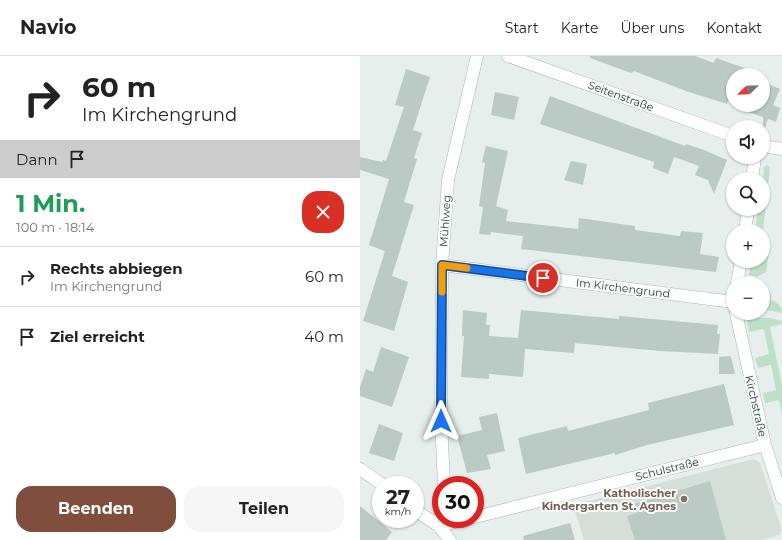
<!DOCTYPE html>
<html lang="de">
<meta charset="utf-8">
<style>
:root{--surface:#fff;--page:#f6f6f6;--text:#222;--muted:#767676;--line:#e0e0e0;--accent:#804e3d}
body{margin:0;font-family:Montserrat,sans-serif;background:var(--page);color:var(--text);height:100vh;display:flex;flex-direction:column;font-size:15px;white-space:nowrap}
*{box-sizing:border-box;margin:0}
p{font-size:13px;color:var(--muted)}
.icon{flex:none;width:22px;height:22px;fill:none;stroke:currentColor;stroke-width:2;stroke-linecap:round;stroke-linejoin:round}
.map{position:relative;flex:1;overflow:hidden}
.side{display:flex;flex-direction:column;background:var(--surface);width:360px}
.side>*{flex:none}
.banner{background:#fff;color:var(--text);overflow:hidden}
.needle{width:26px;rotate:247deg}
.tools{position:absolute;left:366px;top:12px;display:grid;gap:8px}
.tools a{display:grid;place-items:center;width:44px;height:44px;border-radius:50%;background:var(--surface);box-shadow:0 1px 3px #0004;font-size:20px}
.speed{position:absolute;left:12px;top:420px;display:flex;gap:8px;font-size:20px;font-weight:700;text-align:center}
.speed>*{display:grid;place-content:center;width:52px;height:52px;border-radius:50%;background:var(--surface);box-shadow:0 1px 3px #0004;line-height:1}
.speed small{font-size:10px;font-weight:400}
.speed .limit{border:6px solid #d22;background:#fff;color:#111}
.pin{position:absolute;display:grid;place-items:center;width:34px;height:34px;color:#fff;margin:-17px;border:2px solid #fff;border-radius:50%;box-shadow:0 1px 4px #0007}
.me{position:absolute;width:44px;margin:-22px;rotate:0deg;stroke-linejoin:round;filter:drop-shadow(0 0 3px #0008)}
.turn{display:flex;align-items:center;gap:14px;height:84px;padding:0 16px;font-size:18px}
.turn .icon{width:52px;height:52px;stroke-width:2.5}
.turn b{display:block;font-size:28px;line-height:34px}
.then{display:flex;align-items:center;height:38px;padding:0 16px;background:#0003;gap:8px;font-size:15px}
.round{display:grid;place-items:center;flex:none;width:42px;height:42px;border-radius:16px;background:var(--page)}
.overview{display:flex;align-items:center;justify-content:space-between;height:68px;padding:0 16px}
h1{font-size:24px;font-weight:700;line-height:30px;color:#1e9e55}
.button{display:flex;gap:8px;margin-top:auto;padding:8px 16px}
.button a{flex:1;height:46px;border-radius:16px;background:var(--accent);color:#fff;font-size:16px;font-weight:700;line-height:46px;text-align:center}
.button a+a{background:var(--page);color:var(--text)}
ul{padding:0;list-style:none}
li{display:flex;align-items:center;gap:12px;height:60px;padding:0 16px;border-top:1px solid var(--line)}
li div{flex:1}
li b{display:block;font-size:15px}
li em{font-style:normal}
header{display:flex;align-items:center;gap:24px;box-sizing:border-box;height:56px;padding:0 20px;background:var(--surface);border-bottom:1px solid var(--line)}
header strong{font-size:19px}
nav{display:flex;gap:22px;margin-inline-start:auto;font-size:14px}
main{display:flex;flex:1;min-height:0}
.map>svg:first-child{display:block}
.built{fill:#d4dfda}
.green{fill:#bfe0c8}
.building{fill:#bbcac4}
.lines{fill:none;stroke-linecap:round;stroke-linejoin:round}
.street-casing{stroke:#a8b8b2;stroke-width:13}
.street{stroke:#fff;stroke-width:12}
.route-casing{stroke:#114b97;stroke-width:10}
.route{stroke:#1a73e8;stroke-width:7}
.slow{stroke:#f59e0b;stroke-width:7}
.education-dot{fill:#8d6e63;stroke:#f7fbf9;stroke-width:1.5}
.labels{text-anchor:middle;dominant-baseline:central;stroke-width:4;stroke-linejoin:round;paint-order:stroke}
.street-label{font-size:11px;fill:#24423a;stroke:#f7fbf9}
.education-label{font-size:11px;font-weight:bold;fill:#785e54;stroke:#f7fbf9;text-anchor:end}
</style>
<header>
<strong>Navio</strong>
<nav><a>Start</a><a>Karte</a><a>Über uns</a><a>Kontakt</a></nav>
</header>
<main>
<section class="side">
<div class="banner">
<div class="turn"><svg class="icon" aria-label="right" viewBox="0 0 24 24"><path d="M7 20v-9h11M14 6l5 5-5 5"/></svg><div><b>60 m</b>Im Kirchengrund</div></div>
<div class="then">Dann<svg class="icon" aria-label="arrive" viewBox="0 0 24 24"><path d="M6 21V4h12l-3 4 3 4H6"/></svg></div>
</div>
<div class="overview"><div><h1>1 Min.</h1><p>100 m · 18:14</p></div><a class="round" style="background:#d93025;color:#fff"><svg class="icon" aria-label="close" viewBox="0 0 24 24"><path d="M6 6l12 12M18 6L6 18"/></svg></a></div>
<ul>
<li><svg class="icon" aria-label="right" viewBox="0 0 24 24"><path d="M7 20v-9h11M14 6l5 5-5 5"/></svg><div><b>Rechts abbiegen</b><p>Im Kirchengrund</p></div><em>60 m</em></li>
<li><svg class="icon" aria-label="arrive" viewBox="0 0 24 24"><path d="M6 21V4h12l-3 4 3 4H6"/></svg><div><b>Ziel erreicht</b></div><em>40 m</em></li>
</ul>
<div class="button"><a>Beenden</a><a>Teilen</a></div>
</section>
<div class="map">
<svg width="422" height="484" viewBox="0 0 422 484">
<rect width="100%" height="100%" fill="#e6efeb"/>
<path class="built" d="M394 403 400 407 422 475 419 479 401 484H224L213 449Z"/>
<path class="green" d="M407 109 410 112 403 174 409 194 406 216 397 221 389 219 391 205H403V175H395L398 153H403V123L404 111Z
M403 234 409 235 411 239V244C418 246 422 250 422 257L403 253Z
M396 262H410L422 265V268L410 271 422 329V359L419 344 405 347 403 337 416 334 411 309 398 312 395 302 409 298 404 273 389 276 387 263Z"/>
<path class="building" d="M230 0H335L354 7 356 2 399 17V19H373V31L367 48 326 35 274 15 271 17 230 2Z
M46 13 70 21 53 74 62 77 54 102 57 103 44 146 54 149 32 220 48 226 34 275 3 265 25 195 9 189 29 123 0 114V101L22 106 23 104 26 105 44 51 35 49Z
M403 26 420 33 413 49 420 52 416 66 408 63 405 73H403V61L373 51 374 49H403Z
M135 36 159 41 154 64 131 59Z
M190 40 325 90 326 88 344 94 367 104 354 138 348 124 335 119 339 110 314 101 308 118 293 112 294 106 180 68Z
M126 90 148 95 136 150 148 154 146 165 218 173 219 162 275 170V174L320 180 321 175 343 177 340 198 359 201 356 216 161 193 163 180 131 176 130 179 119 178 123 151 119 150 125 107 122 106Z
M211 105 227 108 223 129 204 124Z
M103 254 127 257 126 269H130L129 280 158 282 161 254 259 263V260L358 269 357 278H360L358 298 301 295 215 287 214 297 165 293 163 321 129 318V323L101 321 104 280H102Z
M21 291 49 301 32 351 0 340V331L6 313 13 316Z
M371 300 375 318H359V301Z
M364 328 374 369 287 389 255 399V397L166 418 158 382 207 370 208 375 246 365 289 354 288 347Z
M137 357 145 395 127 399 131 413 107 417 97 380 122 374 119 361Z
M19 368 43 377 34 405 9 397Z
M350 425 366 484H275L267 460 277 457 274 448Z
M0 450 32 476 26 484H0Z
M210 467 215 484H164L163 480Z"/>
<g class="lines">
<g class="street-casing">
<path id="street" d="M148 0 373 80
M403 90 422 93
M392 123 395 101
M385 175 388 153
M82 209 373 246
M377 227 381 205
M376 257 405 389 422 442
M0 413 23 429
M84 429 81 365 82 209 88 124 117 0
M55 454 79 470 90 484
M81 455 79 470 108 463
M115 461 405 389"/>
</g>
<use href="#street" class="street"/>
</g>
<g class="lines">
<g class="route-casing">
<path id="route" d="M81 365 82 209 183 222"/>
</g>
<use href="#route" class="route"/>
<path class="slow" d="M82 236V209L107 212"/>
</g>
<circle class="education-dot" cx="324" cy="443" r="4"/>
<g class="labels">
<g class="street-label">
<text transform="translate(261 40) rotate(20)">Seitenstraße</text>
<text transform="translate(85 165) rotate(-86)">Mühlweg</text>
<text transform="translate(263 232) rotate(7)">Im Kirchengrund</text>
<text transform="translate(396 350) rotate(77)">Kirchstraße</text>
<text transform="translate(307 413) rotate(-14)">Schulstraße</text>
</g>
<g class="education-label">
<text x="316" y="437">Katholischer<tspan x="316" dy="13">Kindergarten St. Agnes</tspan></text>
</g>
</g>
</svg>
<div class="tools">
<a><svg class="needle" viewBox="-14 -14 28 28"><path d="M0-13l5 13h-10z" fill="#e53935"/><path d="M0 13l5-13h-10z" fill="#767676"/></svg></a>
<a><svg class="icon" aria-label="sound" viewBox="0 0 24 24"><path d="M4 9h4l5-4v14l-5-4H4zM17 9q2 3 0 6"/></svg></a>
<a><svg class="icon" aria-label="search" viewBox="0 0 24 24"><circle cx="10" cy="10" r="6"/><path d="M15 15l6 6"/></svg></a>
<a>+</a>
<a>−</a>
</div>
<div class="speed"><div>27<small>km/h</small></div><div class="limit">30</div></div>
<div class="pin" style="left:183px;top:222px;background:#d93025"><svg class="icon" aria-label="arrive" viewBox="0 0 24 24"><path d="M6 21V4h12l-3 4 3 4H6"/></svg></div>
<svg class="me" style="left:81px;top:365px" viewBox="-20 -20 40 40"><path d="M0-17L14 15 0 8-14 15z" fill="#1a73e8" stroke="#fff" stroke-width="4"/></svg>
</div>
</main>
